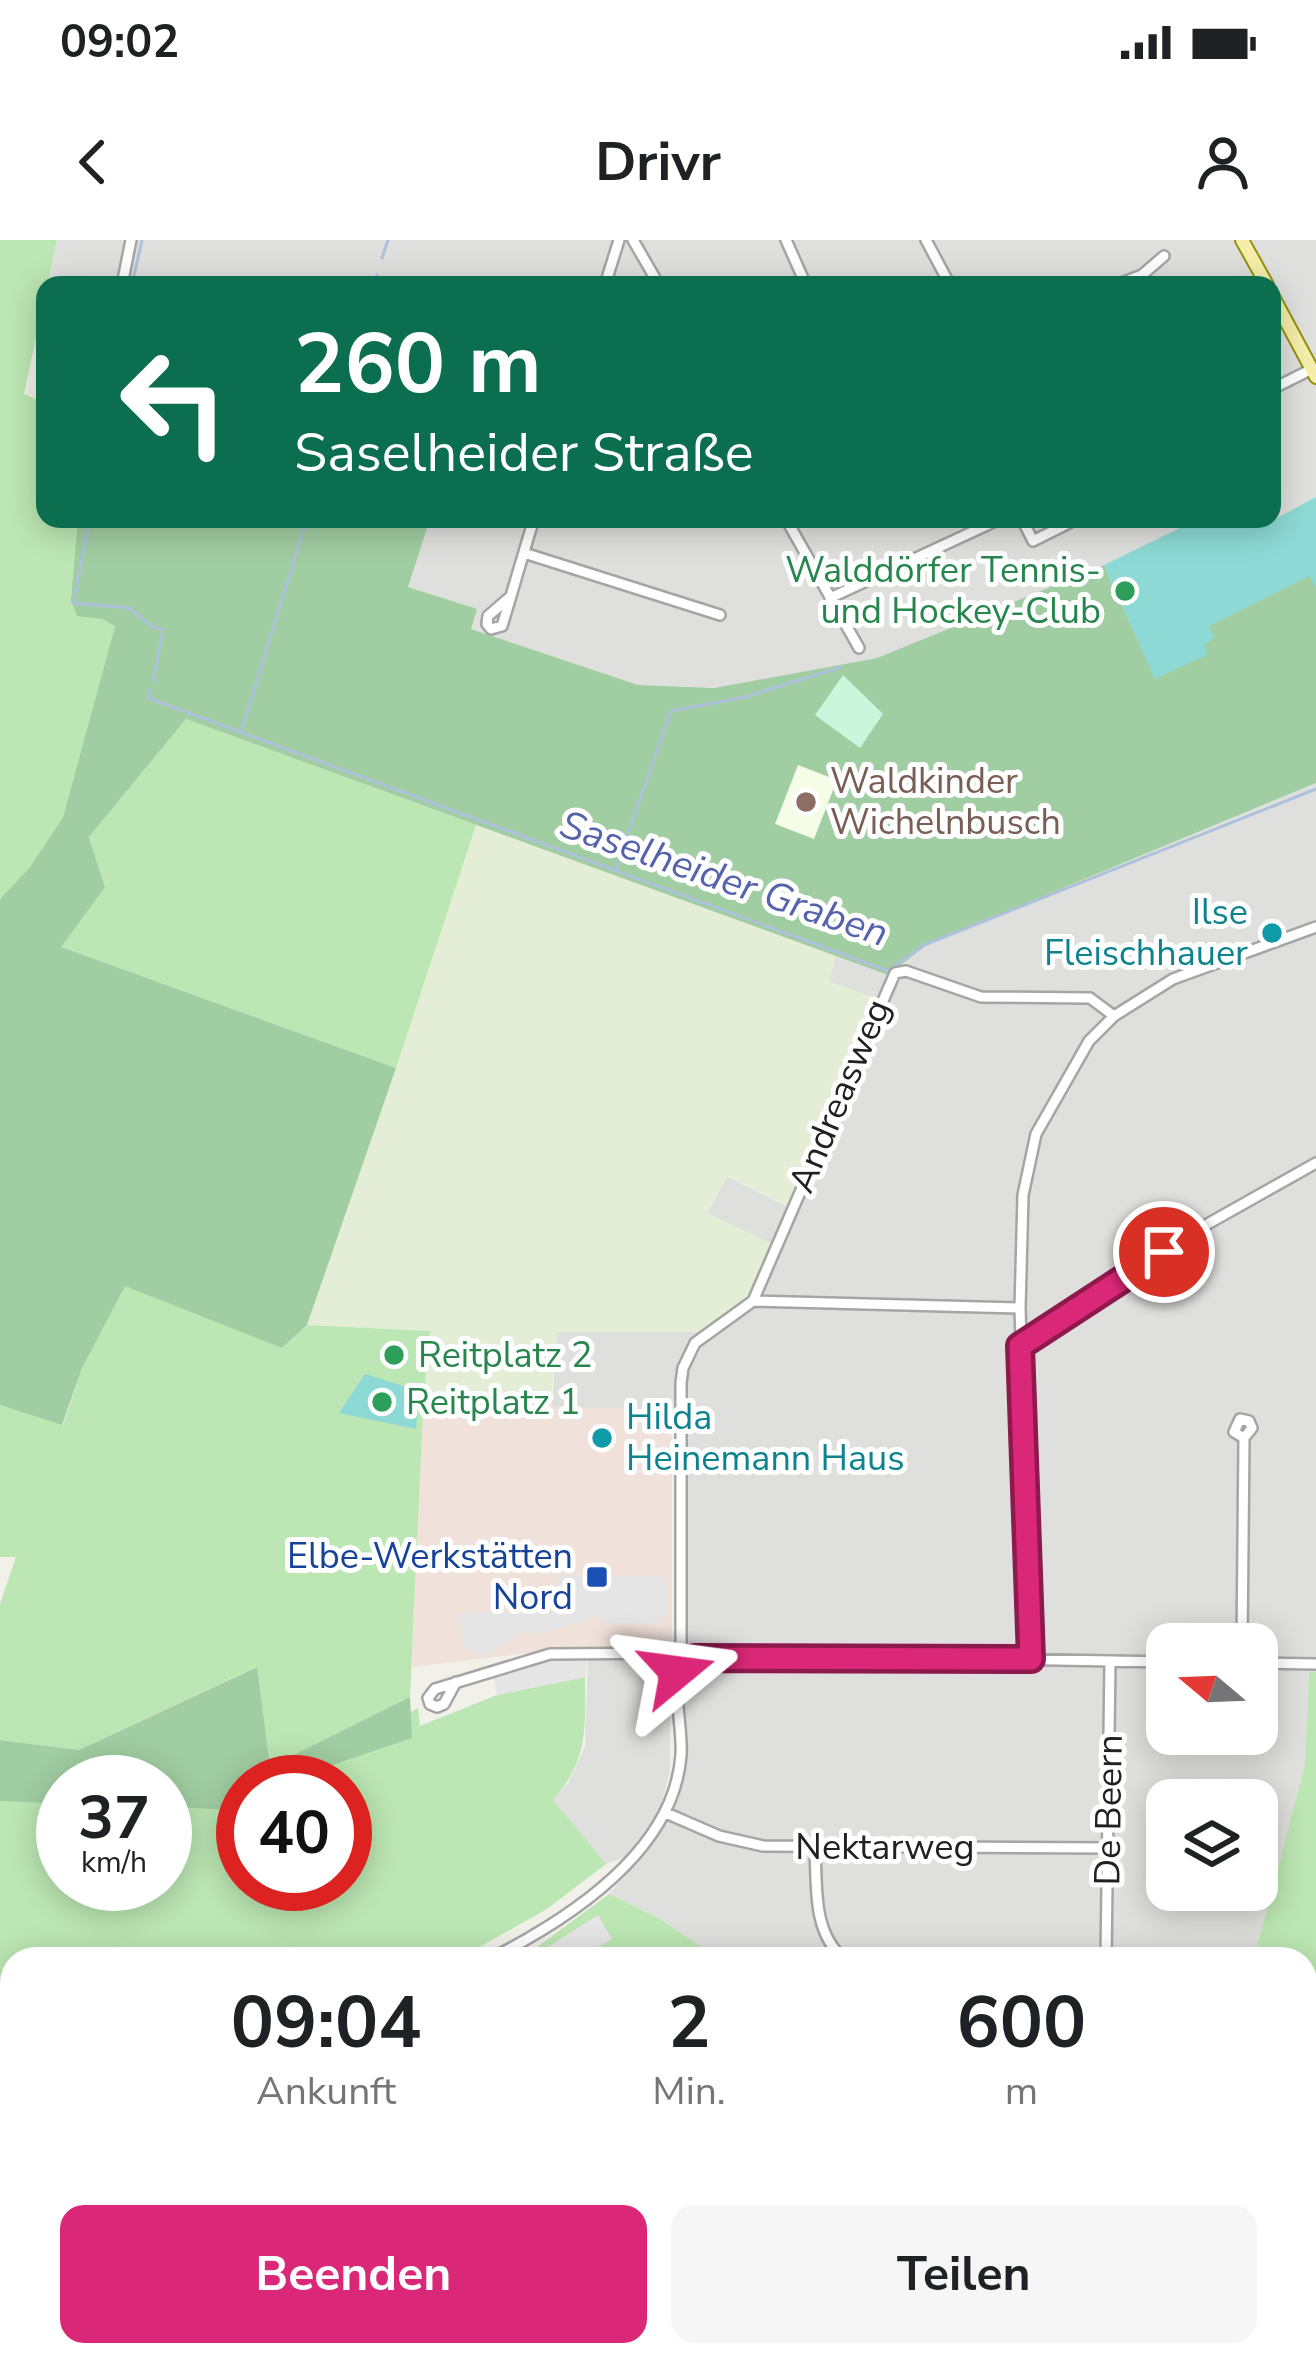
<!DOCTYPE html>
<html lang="de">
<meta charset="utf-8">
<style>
:root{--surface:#fff;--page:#f6f6f6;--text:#202124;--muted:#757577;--accent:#db2777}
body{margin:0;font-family:"Nunito Sans",sans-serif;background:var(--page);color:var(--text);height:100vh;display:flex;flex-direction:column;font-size:45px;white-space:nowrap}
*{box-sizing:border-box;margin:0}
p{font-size:39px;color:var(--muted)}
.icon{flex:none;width:66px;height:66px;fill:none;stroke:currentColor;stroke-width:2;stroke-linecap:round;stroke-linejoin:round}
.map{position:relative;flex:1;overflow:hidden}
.side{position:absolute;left:0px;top:1707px;width:1317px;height:420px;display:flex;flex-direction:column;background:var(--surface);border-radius:36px 36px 0 0;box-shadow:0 6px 30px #0003}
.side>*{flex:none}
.guide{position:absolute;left:36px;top:36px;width:1245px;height:252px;border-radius:24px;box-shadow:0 6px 30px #0003;background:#0b6e4f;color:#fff;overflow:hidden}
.needle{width:78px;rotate:289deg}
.tools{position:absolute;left:1146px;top:1383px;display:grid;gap:24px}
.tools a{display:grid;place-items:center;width:132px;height:132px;border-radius:24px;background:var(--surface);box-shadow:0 6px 30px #0003;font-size:60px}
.speed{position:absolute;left:36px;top:1515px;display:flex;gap:24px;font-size:60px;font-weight:700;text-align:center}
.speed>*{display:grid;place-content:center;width:156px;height:156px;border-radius:50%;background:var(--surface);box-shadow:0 6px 30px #0003;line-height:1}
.speed small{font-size:30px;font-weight:400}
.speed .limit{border:18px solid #d22;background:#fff;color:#111}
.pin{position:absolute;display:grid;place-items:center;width:102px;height:102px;color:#fff;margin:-51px;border:6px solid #fff;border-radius:50%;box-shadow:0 3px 12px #0007}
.me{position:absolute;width:132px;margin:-66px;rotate:74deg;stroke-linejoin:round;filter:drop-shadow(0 0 9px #0008)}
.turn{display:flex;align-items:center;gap:42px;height:252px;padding:0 60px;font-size:54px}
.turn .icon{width:156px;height:156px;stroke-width:2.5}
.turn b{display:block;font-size:84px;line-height:102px}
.eta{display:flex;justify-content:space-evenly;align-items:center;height:204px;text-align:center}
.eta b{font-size:72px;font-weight:700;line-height:84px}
.primary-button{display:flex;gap:24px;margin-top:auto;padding:24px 60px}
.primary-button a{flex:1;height:138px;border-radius:24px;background:var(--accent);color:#fff;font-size:48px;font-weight:700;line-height:138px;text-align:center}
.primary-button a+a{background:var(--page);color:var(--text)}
.status{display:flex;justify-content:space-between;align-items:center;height:84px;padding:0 60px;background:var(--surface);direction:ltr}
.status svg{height:33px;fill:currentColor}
header{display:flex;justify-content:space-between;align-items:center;height:156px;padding:0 60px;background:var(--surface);font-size:54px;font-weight:700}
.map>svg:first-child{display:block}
.residential{fill:#dfdfde;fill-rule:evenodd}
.commercial{fill:#f0e2da}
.education{fill:#f5fde6}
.farmland{fill:#e4eed6}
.grass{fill:#bce6b3}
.forest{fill:#a1cda2;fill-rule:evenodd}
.park{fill:#cbf6dc}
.pitch{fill:#8dd9d5}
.parking{fill:#e5e5e5}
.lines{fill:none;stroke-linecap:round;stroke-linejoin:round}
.stream{stroke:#adc1db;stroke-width:3}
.minor-casing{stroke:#a5a5a5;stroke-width:14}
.major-casing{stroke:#93930c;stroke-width:16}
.minor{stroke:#fff;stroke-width:9}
.major{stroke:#f5eda9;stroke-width:12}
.route-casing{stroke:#8e194d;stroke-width:30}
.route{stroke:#db2777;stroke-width:21}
.leisure-dot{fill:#2e9e5b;stroke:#fff;stroke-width:4.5}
.education-dot{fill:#8d6e63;stroke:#fff;stroke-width:4.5}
.culture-dot{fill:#0f9aa8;stroke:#fff;stroke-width:4.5}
.transit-dot{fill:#1a4fb4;stroke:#fff;stroke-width:4.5}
.labels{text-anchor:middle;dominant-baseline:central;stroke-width:10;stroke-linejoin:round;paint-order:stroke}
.leisure-label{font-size:36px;fill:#27864d;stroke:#fff;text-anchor:start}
.education-label{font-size:36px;fill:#785e54;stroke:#fff;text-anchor:start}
.culture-label{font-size:36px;fill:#0d838f;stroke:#fff;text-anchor:end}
.street-label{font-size:36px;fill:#212121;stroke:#fff}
.transit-label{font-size:36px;fill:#164399;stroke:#fff;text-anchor:end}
.water-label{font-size:39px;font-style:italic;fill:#5463ab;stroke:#fff}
</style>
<div class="status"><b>09:02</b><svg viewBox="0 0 49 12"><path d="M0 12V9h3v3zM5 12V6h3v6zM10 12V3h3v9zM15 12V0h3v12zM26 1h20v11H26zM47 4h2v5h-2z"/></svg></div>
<header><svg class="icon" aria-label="back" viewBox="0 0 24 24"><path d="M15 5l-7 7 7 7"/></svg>Drivr<svg class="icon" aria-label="person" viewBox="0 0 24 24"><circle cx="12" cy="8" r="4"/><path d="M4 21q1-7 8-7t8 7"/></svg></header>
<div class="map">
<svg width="1316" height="2127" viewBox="0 0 1316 2127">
<rect width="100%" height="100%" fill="#f1f1e9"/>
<path class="residential" d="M57 0H1316V257L1277 278 1272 270V45H48Z
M430 279H1198L1104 325 877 418 714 448 637 445 470 389 476 369 408 347Z
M1316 543V1888L1305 1884V1719H720L660 1679 609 1654 653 1604 680 1532 682 1165 672 1170 552 1167 557 1092H706L707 974 727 936 831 871 876 760 828 741 836 716 888 735 924 707 957 692ZM1167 1404H1257V1494H1167ZM1167 1560H1257V1650H1167Z
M588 1416H671L670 1531 660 1569 636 1613 606 1624 552 1560 568 1543 585 1507Z
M0 2015 12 2023V2115H210L214 2127H0Z
M409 2115H1103V2127H412Z"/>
<path class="commercial" d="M552 1151V1167L672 1170V1407L562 1409 412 1427 424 1152Z"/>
<path class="education" d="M797 525 838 540 815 600 774 584Z"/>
<path class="farmland" d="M476 585 836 716 829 741 877 759 789 968 727 937 707 973 771 1003 746 1060 735 1073 706 1092H557L552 1151 424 1152 430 1091 307 1085Z"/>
<path class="grass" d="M0 0H57L24 154 45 163V279H78V293L102 379 115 386 63 577 30 627 0 659Z
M186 479 476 585 396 828 60 707 105 646 89 597Z
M125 1045 282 1108 307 1085 430 1091 424 1152 410 1457 270 1528 256 1427 79 1510 0 1500V1364L16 1317H0V1165L63 1185 82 1128Z
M1309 1432H1316V1743L1305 1781V1719H1254L1305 1525Z
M585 1437C585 1488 589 1519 553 1560L606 1624 547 1669 458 1719H12V1821L0 1820V1561L63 1564V1644H165V1567L230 1570 243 1563V1644H345V1542H282L418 1468 420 1486 497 1455Z
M609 1654 660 1679 720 1719H521Z
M12 1833V2023L0 2015V1834Z
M210 2115H388L391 2127H214Z"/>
<path class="forest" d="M78 279H430L408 347 477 369 471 389 638 445 714 448 877 418 1104 325 1155 438 1204 404 1208 386 1310 335 1316 347V543L957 692 924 707 888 735 186 479 89 597 105 647 61 707 396 828 307 1085 282 1108 125 1046 82 1128 62 1185 0 1165V659L30 627 63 577 115 386 102 379 77 376 71 360ZM798 525 837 540 814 599 775 584Z
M257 1427 270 1527 410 1457 412 1498 282 1542H243V1563L231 1570 165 1567V1542H63V1564L0 1561V1500L79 1510Z
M1305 1886 1316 1891V2127H1154L1158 2115H1305Z"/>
<path class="park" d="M843 435 883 474 860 508 815 475Z"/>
<path class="pitch" d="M1316 257V347L1309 336 1209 386 1214 398 1204 405 1208 414 1155 439 1104 325 1198 279H1272V270L1277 278Z
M365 1134 419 1151 416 1189 339 1173Z"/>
<path class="parking" d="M557 1335 666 1337V1373L653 1384H605L599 1376 539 1394 524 1392 487 1414 475 1413 461 1404 460 1373 555 1372Z
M588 1416 585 1437 497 1455 493 1434 553 1419Z
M598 1675 612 1699 576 1719H552L546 1708Z"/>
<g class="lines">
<path class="stream" d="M382 18 388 0
M132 45 142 0
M373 45 377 35
M90 279 73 363 129 368 151 386 163 390 153 441
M150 450 148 458 888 731 924 705 1316 549
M242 489 307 279
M615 631 671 471 745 457 841 427
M1153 2127 1156 2115"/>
<g class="minor-casing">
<path id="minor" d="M633 0 659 45
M786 0 806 45
M926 0 950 45
M122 45 131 0
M605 45 619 0
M1116 45 1142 35 1164 16
M1272 149 1312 129
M786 279 859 408
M1022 279 1033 301 1077 279
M524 313 720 375
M510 357 488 376 487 384 491 389 502 386C513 350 523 314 534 279
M830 358 1000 279
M753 1061 895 733 906 731 981 757 1090 758 1114 776
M1020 1106 1204 986 1316 923
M1242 1404 1244 1198 1252 1188 1249 1181 1240 1179 1234 1192 1244 1198
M1031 1419 1020 1068 1023 955 1036 894 1089 801 1114 776 1173 739 1316 687
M681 1422 695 1418 843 1416 1167 1422
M1257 1423 1316 1424
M456 1442 444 1464 437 1467 430 1464 428 1458 435 1449 550 1414 679 1413
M666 1573 719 1596 763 1606 1109 1608
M815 1607C817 1646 812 1692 844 1719
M490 1719C569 1679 674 1612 681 1515 683 1489 671 1443 681 1422V1143L683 1128 695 1103 753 1061 1020 1068
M1106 1719 1110 1421
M1305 1805 1316 1767
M0 1826 12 1827
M0 2095 12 2103
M30 2115 48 2127
M396 2115 399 2127
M533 2127 571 2115
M673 2127V2115
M929 2127 930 2115"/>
</g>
<g class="major-casing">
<path id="major" d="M1242 0 1267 45
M1272 55 1316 137"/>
</g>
<use href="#minor" class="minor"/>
<use href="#major" class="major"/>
</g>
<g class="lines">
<g class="route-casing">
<path id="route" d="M677 1432 681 1422 695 1418 1031 1419 1020 1106 1164 1012"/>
</g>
<use href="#route" class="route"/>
</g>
<g class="leisure-dot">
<circle cx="1125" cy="351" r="12"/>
<circle cx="394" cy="1115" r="12"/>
<circle cx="382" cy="1162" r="12"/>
</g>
<circle class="education-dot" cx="806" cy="562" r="12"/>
<g class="culture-dot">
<circle cx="1272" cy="693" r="12"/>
<circle cx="602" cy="1198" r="12"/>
</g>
<rect class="transit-dot" x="585" y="1325" width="24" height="24" rx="6"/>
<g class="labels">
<g class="leisure-label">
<text x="1101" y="330" text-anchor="end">Walddörfer Tennis-<tspan x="1101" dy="41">und Hockey-Club</tspan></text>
<text x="418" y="1115">Reitplatz 2</text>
<text x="406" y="1162">Reitplatz 1</text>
</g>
<g class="education-label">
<text x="830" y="541">Waldkinder<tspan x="830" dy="41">Wichelnbusch</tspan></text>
</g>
<g class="culture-label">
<text x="1248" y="672">Ilse<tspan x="1248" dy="41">Fleischhauer</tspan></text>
<text x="626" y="1177" text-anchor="start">Hilda<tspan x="626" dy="41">Heinemann Haus</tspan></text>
</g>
<g class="street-label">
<text transform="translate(840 856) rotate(-67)">Andreasweg</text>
<text transform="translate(1109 1570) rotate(-89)">De Beern</text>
<text x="885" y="1607">Nektarweg</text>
</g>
<g class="transit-label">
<text x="573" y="1316">Elbe-Werkstätten<tspan x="573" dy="41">Nord</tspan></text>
</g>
<g class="water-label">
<text transform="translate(724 639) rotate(19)">Saselheider Graben</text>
</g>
</g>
</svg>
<div class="tools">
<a><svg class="needle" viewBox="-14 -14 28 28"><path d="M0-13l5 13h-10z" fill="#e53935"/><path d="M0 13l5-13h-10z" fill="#757577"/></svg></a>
<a><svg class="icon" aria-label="layers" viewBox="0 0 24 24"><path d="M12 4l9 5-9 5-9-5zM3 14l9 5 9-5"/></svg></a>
</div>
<div class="speed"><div>37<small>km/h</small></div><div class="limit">40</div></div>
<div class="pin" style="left:1164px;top:1012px;background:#d93025"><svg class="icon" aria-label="arrive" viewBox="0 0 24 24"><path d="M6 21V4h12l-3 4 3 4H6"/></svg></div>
<svg class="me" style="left:677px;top:1432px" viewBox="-20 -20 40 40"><path d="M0-17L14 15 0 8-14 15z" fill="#db2777" stroke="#fff" stroke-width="4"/></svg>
<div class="guide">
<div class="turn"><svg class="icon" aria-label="left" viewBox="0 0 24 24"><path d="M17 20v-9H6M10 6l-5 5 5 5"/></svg><div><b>260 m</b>Saselheider Straße</div></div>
</div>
<section class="side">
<div class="eta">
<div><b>09:04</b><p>Ankunft</p></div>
<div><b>2</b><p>Min.</p></div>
<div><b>600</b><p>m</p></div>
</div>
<div class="primary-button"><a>Beenden</a><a>Teilen</a></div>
</section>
</div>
